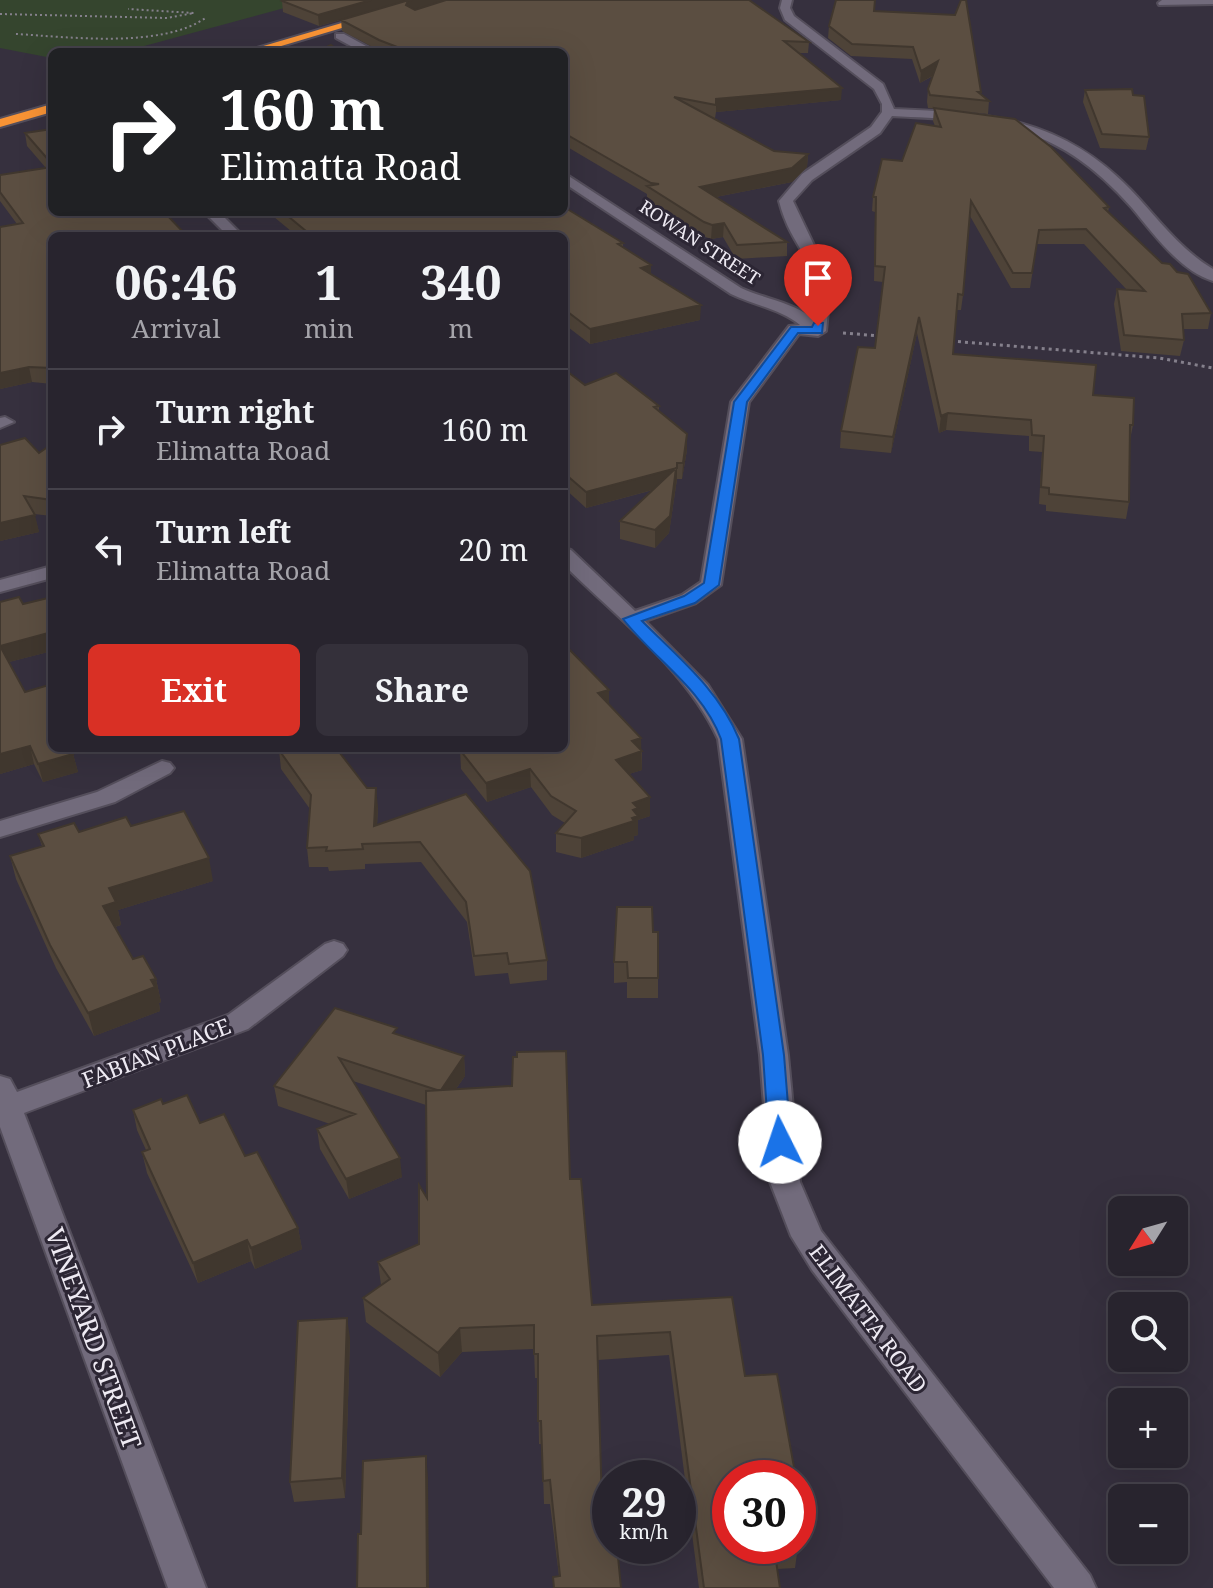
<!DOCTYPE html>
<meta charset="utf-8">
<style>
:root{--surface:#28242e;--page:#34303a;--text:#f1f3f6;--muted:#a5a4aa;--line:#44414a;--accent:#d93025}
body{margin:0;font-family:"Noto Serif",serif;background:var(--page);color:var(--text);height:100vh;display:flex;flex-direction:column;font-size:30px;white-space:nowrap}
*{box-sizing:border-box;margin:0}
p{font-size:26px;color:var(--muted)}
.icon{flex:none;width:44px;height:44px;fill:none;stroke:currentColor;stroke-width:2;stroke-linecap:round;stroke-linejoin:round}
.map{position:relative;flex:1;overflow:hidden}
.details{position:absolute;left:48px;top:232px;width:520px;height:520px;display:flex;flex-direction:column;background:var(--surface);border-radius:12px;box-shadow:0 8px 32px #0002,0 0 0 2px var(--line)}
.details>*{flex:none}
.top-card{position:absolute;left:48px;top:48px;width:520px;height:168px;border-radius:12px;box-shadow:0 8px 32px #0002,0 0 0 2px var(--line);background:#202124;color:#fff;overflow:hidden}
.needle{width:52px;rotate:233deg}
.fabs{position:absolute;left:1108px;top:1196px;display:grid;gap:16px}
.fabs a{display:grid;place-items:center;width:80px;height:80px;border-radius:12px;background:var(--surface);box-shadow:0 8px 32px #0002,0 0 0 2px var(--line);font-size:40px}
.speed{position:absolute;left:592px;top:1460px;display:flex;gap:16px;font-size:40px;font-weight:700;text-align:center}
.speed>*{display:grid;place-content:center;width:104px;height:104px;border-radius:50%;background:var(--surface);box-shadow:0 8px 32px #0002,0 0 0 2px var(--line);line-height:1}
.speed small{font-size:20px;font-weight:400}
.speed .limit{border:12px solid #d22;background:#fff;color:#111}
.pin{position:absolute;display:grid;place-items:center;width:68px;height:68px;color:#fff;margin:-82px -34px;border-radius:50% 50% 50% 0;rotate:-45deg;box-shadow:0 0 8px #0007}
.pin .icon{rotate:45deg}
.me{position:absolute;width:88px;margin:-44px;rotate:356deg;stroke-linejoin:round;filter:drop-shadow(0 0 6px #0008)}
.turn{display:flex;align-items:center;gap:28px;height:168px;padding:0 40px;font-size:36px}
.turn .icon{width:104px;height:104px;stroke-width:2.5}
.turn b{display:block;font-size:56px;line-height:68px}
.eta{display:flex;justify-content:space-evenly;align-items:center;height:136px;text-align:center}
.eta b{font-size:48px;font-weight:700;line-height:56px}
.cta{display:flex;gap:16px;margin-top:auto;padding:16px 40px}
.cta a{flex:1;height:92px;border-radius:12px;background:var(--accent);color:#fff;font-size:32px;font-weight:700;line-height:92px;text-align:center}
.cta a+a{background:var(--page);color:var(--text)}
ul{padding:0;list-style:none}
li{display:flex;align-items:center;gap:24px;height:120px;padding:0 40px;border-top:2px solid var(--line)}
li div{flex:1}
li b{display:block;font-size:30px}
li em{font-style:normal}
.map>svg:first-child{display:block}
.green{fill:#35452e}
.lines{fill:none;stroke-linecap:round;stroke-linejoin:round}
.street-casing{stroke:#544e5b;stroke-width:4}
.highway-casing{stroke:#544e5b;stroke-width:4}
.path-far1{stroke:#85808c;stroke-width:2;stroke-dasharray:2 3;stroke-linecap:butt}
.path{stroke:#85808c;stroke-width:3;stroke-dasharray:3 4;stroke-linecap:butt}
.street{fill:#726b7c;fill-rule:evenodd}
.highway{fill:#f89335;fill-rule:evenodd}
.wall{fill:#4e4338}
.shaded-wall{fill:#40372e}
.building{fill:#5b4e41;stroke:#40372e;stroke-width:2}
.route{fill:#1a73e8;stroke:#114b97;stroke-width:2}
.labels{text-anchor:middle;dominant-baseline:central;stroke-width:6;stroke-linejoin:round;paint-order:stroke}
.far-street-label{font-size:18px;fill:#eeeaf3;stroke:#2c2634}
.street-label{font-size:22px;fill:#eeeaf3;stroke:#2c2634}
.near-street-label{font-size:26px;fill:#eeeaf3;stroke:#2c2634}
</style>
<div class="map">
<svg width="1213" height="1588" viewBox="0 0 1213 1588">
<rect width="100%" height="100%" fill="#36303e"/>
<path class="green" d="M0 0H314L122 52H52V58L0 48Z"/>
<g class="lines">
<g class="street-casing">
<path id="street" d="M782 0H792L790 8 794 16 883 84 894 109C989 113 1060 117 1130 189 1157 217 1179 249 1213 269V281C1180 271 1153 233 1132 208 1057 123 998 121 892 116L880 133 812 180 793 201 831 281 826 331 818 336 799 334 749 402 721 585 696 603 645 621 708 685 742 739 788 1055 800 1182 821 1231 1090 1575 1096 1588H1054L812 1270 791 1236 770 1182 760 1055 718 739C688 672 617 617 564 565V548L571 550 635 611 682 595 701 582 731 402 789 326 800 325C781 309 753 305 731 294L564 183V173L741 288C765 299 792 302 812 318 824 260 791 251 779 201L802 174 871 127 882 112V104L874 89 785 20 780 8Z
M1162 0H1213V4L1159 5 1158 3Z
M336 34H344L377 52H362L336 38Z
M204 212H219L243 236H228Z
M5 417 14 422 0 428V418Z
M52 566V578L0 592V580Z
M162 761 170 763 174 768 170 773 115 802 0 837V821L97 792Z
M334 941 343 944 347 950 343 956 248 1029 24 1113 206 1588H168L0 1127V1076L10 1079 17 1092 228 1015 325 944Z"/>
</g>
<g class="highway-casing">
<path id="highway" d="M420 0H436L261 52H243Z
M52 104V112L0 127V119Z"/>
</g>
<path class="path-far1" d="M0 14 167 18 194 13 128 9
M16 34C70 37 162 49 207 17"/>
<path class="path" d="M843 333 881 336
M951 341 1159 358 1213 368"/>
<use href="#street" class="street"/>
<use href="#highway" class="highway"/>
</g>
<path class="wall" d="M282 1 809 42 808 53H799L841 100 716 112 715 118 710 117 774 151 808 154 807 167 792 182 716 197 787 242V256L736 259 723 237 711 239 703 236 647 200V194L564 145V52H382L342 31 341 20 319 26 283 12Z
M874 11 981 92V94L989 101 988 114 928 108 927 102 928 89 933 76 920 83 912 59 851 56 828 38 829 26Z
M1085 90 1149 137 1146 150 1100 148 1083 102Z
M934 108 1109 207 1108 212 1211 313 1208 329H1183L1184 340 1180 356 1121 351 1114 304 1117 289 1127 290 1084 244H1037L1030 288H1011L970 216 963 295 961 310H956L953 354 1093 395 1133 425 1130 440 1129 502 1126 519 1046 511V505L1039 504 1042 452 1029 451V436L946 430 939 433 917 333 891 453 840 448 841 431 875 348 883 282 874 281 875 212 872 211 873 197 902 161 935 126 933 121Z
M52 129V384L32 382 0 389 17 224 0 201V175L46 168 27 146 25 133Z
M268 212H564L623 243V247L700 320 590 344 564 324V236H297Z
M564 369 585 385 659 406V411L687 434V450L682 479H677L669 533 655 548 620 539V521L653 490 586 508 564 488Z
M52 444V516L34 514 39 532 0 541 39 453Z
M52 597V651L9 662 52 748 73 754 78 772 43 782 34 764 0 774V602L23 604Z
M568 648 642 751V770L629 774 650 816 638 820V835L634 836V840L581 858 556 852V833L565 823 552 815 531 787 487 802 461 769 460 750 564 748Z
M279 750 378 807 377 825 466 794 547 960V980L510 984 508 973 475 976 467 922 421 862 365 864V869L329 871 328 867H309L307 848 310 809 281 769Z
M131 826 213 881 118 910 121 925 115 927 133 959 156 979 161 1002 159 1003 160 1011 94 1036 56 968 16 879 10 856 42 846 38 834 79 832Z
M653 932 658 978V998H627V982L614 983V962Z
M398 1035 464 1056 465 1076 456 1089 570 1179 592 1305 732 1297 730 1546H798L795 1568 777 1569 780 1588H699L669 1355 598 1360 602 1505 610 1546 559 1576 550 1504H544L542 1444H539L538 1378H535L534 1349 462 1352 440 1377 366 1322 363 1298 381 1285 378 1262 419 1244 427 1198 426 1105 353 1081 402 1177 349 1199 320 1149 317 1129 330 1124 278 1106 274 1086Z
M163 1104 245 1156 298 1228 302 1249 255 1269 251 1261 198 1283 147 1173 142 1152 146 1150 137 1130 133 1110Z
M350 1338 345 1498 294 1502 290 1482Z
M798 1491 802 1516 800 1539H798Z"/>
<path class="shaded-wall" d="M371 0H409L319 26 318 15Z
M412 0H446L409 12 406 5 408 1Z
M938 61 937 73 920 83 921 71Z
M842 88 841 100 716 112V99Z
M808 154 807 167 792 182 700 200V187Z
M724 223 723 237 711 239 712 225Z
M651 265V279L641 268Z
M701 305 700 320 590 344V329Z
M919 317 917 333 891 453 893 437Z
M29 367 32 382 0 389V373Z
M948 413 946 430 939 433 941 416Z
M687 434V450L682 479 683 463Z
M677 463V479L669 533 655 548V530L674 484 586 508V492Z
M35 515 39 532 0 541V523Z
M52 632V651L5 663 0 646Z
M609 690V708L598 693Z
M641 738 642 770 616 778V760L632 741Z
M30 746 34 764 0 774V754Z
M73 754 78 772 43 782 38 764Z
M530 769 531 787 487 802 486 783Z
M376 788 378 807 376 845 374 826Z
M650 797V816L638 820V835L634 836V840L581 858V838L633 803Z
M209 858 213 881 118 910 121 925 108 929 103 906 109 888Z
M156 979 161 1002 159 1003 160 1011 94 1036 88 1013Z
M464 1056 465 1076 441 1110 440 1091Z
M400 1158 402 1177 349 1199 346 1179Z
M298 1228 302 1249 255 1269 251 1248Z
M247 1240 251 1261 198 1283 193 1263Z
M347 1318 350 1338 345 1498 342 1478Z
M460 1328 462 1352 440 1377 438 1353Z
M426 1456 428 1477 429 1588H427Z"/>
<path class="building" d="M284 0H371L318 15 282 1Z
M409 0H412L408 1 406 5 415 10 446 0H749L809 42 784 41 842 88 716 99V105L674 97 774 151 808 154 792 168 700 187 787 242 737 245 724 223 712 225 704 222 647 186 659 184 651 183 564 133V52H410L379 40 341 20Z
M836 0H875L874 11 955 15 961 0H966L981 92H978L989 101 930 95 928 89 938 61 921 71 913 47 852 44 829 26Z
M331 45 341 52H316Z
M1132 89 1133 95 1144 96 1149 137 1102 134 1085 90Z
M934 108 1015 119 1051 147 1109 207 1104 208 1162 263 1170 264 1177 272 1188 274 1211 313 1182 314 1184 340 1124 335 1117 289 1145 291 1086 229 1039 230 1032 273H1013L971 201 963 295 958 294 953 354 1096 365 1093 395 1134 398 1133 425H1130L1129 502 1049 494V488L1041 487 1044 436 1032 435 1031 420 948 413 941 416 919 317 893 437 841 431 858 347 875 348 885 267 875 266 876 197H873L882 159 902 161 916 123 941 127Z
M52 129V164L25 133Z
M52 167V212H164L187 236H52V368L29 367 0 373V227L23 223 0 192V175Z
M564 207 623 243 618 244 651 265 641 268 701 305 590 329 564 309V236H312L283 212H564Z
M564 369 585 385 616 373 659 406 654 407 687 434 683 463H677V468L586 492 564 473Z
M25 438 39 453 52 444V500L24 496 35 515 0 523V445Z
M676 468 670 516 655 530 620 521Z
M19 597 23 604 52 597V632L0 646 25 692 52 684V712H50L52 716V748H70L73 754 38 764 30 746 0 754V602Z
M564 644 609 690 598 693 641 738 632 741 642 751 616 760 650 797 633 803 638 808 633 810 638 816 632 818 634 821 581 838 556 833 576 811 551 796 530 769 486 783 460 750 466 748H564Z
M285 748H336L367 788H376L374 826 466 794 530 871 547 960 509 964 507 953 474 956 466 902 420 842 362 844 363 849 326 851 327 847 307 848 311 795 279 750Z
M184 811 209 858 109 888 116 902 103 906 133 959 143 956 156 979 151 980 155 987 88 1013 50 945 10 856 44 846 38 834 74 823 79 832 126 817 131 826Z
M617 907H652L653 932H658V978H628L627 962H614Z
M335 1008 397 1028 393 1033 464 1056 441 1090H437L339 1058 400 1158 346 1179 317 1129 355 1114 274 1086Z
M566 1051 570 1179H581L592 1305 732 1297 745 1376 777 1374 796 1478H730V1546H782L774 1547 780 1588H704L670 1332 597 1336 602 1505 610 1504V1546H617L621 1588H554L553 1577 560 1576 550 1480 543 1481 541 1421H538V1354H534V1325L460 1328 438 1353 363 1298 390 1279 378 1262 419 1244V1185L427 1198 426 1091 512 1086 513 1057H517V1052Z
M187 1095 200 1123 224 1114 245 1156 257 1152 298 1228 251 1248 247 1240 193 1263 142 1152 150 1149 133 1110 161 1099 163 1104Z
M347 1318 342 1478 290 1482 298 1321Z
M426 1456 427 1588H357L358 1534H361L363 1461Z
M798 1491 802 1516H798Z"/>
<path class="route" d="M814 323H823L822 333H798L747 402 719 585 695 603 642 621C678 657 719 690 739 739L784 1055 791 1142 788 1148 780 1151 772 1148 769 1142 763 1055 721 739C702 688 656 661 623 619L684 596 704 583 734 402 791 327H812Z"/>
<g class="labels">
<g class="far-street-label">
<text transform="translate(700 242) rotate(33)">ROWAN STREET</text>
</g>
<g class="street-label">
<text transform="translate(156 1052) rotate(-21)">FABIAN PLACE</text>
<text transform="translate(869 1318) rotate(53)">ELIMATTA ROAD</text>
</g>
<g class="near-street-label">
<text transform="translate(94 1338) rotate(70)">VINEYARD STREET</text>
</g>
</g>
</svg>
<div class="fabs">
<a><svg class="needle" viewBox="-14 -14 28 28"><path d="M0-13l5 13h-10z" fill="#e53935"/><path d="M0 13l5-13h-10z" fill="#a5a4aa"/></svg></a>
<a><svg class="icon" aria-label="search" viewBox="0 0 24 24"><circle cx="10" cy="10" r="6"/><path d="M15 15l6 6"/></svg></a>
<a>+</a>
<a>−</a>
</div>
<div class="speed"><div>29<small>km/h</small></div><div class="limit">30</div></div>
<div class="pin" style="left:818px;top:326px;background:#d93025"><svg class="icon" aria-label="arrive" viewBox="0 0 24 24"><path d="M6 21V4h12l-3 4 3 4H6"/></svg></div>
<svg class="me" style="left:780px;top:1142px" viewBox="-20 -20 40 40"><circle r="19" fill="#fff"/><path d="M0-13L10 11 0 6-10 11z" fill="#1a73e8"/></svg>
<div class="top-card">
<div class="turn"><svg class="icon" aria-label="right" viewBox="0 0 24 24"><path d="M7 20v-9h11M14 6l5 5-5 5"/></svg><div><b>160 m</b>Elimatta Road</div></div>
</div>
<section class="details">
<div class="eta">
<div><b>06:46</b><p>Arrival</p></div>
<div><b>1</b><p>min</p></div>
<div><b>340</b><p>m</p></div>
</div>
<ul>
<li><svg class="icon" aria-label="right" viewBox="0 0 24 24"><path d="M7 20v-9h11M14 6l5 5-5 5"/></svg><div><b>Turn right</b><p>Elimatta Road</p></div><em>160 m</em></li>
<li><svg class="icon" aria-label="left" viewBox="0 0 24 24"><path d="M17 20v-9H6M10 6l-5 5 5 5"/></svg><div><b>Turn left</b><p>Elimatta Road</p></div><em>20 m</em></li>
</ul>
<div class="cta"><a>Exit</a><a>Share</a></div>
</section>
</div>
